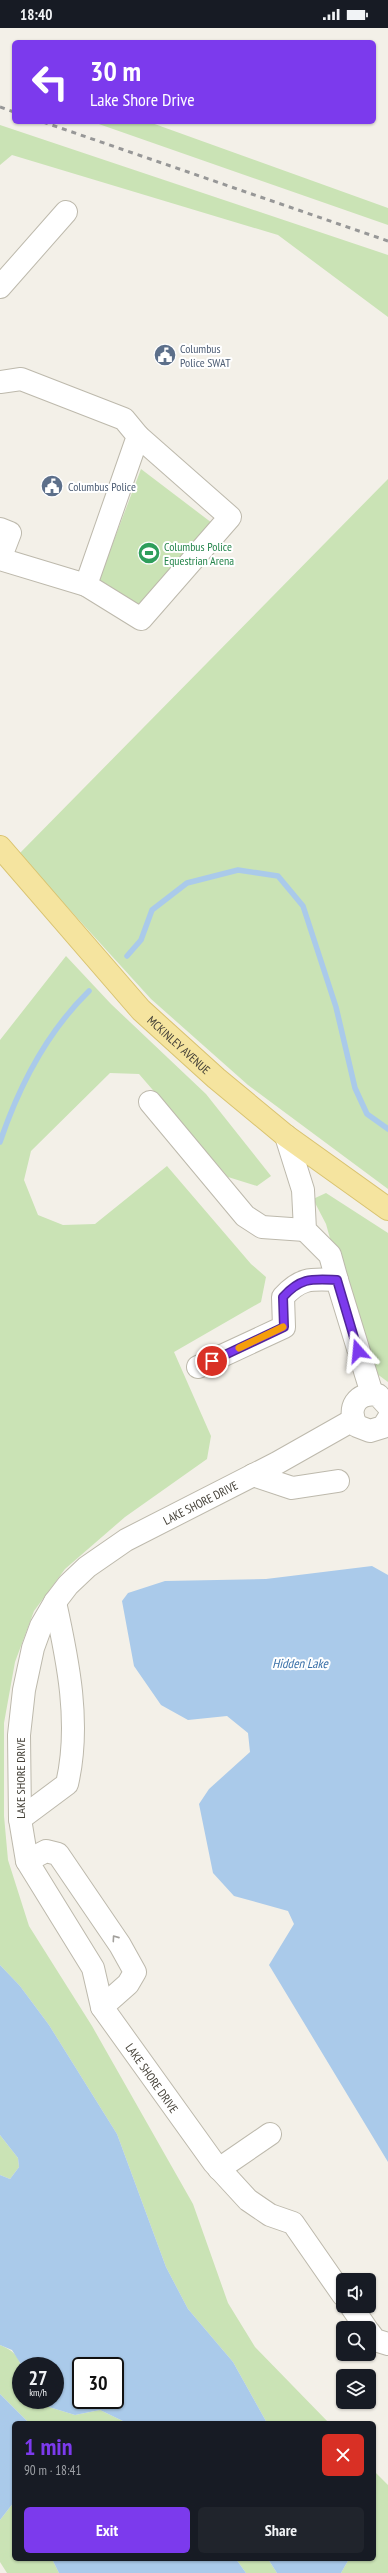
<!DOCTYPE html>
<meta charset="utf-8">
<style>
:root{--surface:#171b24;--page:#20242c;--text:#f1f3f6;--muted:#9ea1a6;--accent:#7c3aed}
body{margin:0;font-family:"PT Sans Narrow",sans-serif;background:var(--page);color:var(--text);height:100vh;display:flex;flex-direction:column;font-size:15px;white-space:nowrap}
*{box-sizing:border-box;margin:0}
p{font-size:13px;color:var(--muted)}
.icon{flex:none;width:22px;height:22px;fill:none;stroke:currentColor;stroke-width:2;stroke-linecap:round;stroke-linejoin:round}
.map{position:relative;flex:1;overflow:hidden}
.side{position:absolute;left:12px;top:2393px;width:364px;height:140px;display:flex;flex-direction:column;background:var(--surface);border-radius:6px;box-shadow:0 1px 3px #0004}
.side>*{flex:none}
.hud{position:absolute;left:12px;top:12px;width:364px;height:84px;border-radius:6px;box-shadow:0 1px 3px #0004;background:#7c3aed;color:#fff;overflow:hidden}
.tools{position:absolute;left:336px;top:2245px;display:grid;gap:8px}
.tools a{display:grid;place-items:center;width:40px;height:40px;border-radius:6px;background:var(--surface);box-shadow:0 1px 3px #0004;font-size:20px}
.speed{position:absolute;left:12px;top:2329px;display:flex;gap:8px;font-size:20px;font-weight:700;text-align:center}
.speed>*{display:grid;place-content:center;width:52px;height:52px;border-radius:50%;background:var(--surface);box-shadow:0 1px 3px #0004;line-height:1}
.speed small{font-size:10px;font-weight:400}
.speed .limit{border:2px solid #111;border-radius:6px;background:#fff;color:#111}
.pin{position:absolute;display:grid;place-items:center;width:34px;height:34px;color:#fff;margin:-17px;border:2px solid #fff;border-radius:50%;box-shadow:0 1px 4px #0007}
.me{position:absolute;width:44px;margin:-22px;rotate:342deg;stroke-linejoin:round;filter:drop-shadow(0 0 3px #0008)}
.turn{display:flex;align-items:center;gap:14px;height:84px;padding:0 12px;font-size:18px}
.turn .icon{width:52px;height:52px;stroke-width:2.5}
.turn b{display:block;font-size:28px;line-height:34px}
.round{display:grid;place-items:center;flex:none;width:42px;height:42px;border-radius:6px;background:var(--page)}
.headline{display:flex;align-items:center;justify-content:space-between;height:68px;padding:0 12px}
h1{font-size:24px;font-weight:600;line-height:30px;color:var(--accent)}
.primary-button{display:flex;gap:8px;margin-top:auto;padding:8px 12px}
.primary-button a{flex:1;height:46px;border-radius:6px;background:var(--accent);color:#fff;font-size:16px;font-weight:600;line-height:46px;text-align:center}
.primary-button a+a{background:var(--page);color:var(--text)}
.status{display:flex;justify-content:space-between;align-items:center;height:28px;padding:0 20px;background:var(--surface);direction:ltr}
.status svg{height:11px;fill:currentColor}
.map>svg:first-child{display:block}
.green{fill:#cae3b5}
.water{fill:#aacaea;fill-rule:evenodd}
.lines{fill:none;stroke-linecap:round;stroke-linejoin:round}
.stream{stroke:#aacaea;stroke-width:5.5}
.minor-casing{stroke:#bdb9ac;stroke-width:24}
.major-casing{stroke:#d9c370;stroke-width:24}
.minor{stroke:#fff;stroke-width:22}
.major{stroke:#f5e49f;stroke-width:22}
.rail{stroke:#979797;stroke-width:3;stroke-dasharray:5 5;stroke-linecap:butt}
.oneway{stroke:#a2a09c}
.route-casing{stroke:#51269a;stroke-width:10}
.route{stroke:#7c3aed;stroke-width:7}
.slow{stroke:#f59e0b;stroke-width:7}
.labels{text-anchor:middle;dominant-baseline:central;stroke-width:4;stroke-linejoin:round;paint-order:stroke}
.service-label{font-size:12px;fill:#4e5e75;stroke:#fff;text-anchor:start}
.leisure-label{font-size:12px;fill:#27864d;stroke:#fff;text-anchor:start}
.street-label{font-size:12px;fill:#454138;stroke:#fff}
.water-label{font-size:13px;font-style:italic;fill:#3a70a8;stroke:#fff}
</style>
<div class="status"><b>18:40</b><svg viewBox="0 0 49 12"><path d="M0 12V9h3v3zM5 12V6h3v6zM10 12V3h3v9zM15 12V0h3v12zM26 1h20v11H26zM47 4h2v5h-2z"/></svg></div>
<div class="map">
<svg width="388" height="2545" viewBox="0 0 388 2545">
<rect width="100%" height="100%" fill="#f3f0e8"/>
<path class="green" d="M93 94H149L388 180V197Z
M0 97 388 227V289L278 207 12 127 0 137Z
M141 441 212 495 143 580 98 554Z
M388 451V1161L248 1057 151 971 19 826Z
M66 928 111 976 206 1066 271 1148 257 1158 228 1149 139 1046 110 1045 31 1123 24 1152 38 1187 63 1197 95 1196 167 1138 251 1236 266 1249 261 1274 174 1324 211 1408 207 1431 125 1489 65 1541 34 1583 15 1634 4 1695V1788L8 1832 29 1898 92 1998 193 2176 228 2275 255 2319 329 2395H267L233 2334 188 2281 166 2239 117 2106 49 1997 20 1958 0 1937V1012Z
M326 1165 388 1205V1354L365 1337 326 1196 313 1171Z
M0 2107 18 2130 19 2139 10 2151 0 2147Z
M0 2317C28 2328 21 2346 21 2372H44L49 2379 75 2387 100 2382 127 2395H29L0 2366Z
M374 2443 388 2457V2545H341L349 2531H374Z
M14 2474V2531H52L59 2545H7L0 2534V2492Z
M236 2531H268L277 2545H246Z"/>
<path class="water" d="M372 1538 388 1547V2134L269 1937 294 1896 288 1883 234 1868 213 1845 199 1776 209 1761 250 1724 248 1705 227 1688 188 1692 161 1677 134 1638 122 1573 128 1565 165 1553 266 1551Z
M0 1937 20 1958 49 1997 117 2106 166 2239 188 2281 233 2334 267 2395H127L100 2382 75 2387 49 2379 44 2372H55V2338H22L12 2322 0 2317V2147L10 2151 19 2139 18 2130 0 2107ZM81 2338H115V2372H81Z
M0 2366 29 2395H14V2474L0 2492Z
M52 2531H236L246 2545H59Z
M268 2531H349L341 2545H277Z"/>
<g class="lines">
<path class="stream" d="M127 928 141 912 152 882 187 855 238 842 278 848 303 878 336 979 355 1060 367 1086 388 1101
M0 1114C19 1058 46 1005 89 963"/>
<g class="minor-casing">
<g id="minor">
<path d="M0 259 66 184"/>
<path d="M0 354 21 351 124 391 138 408 86 557 0 531 10 505 0 501"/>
<path d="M86 557 141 591 230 489 138 408"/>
<path d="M150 1074 245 1188 262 1199 305 1202"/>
<path d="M286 1108 303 1162 305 1202 330 1227 337 1252"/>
<path d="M198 1339 284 1299 283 1269C301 1249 312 1251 337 1252L372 1366"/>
<path d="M388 1378 378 1367C357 1363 346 1381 357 1398L370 1403 383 1399 388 1391"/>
<path d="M253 1447 292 1460 338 1453"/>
<path d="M20 1791 67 1756C81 1696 68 1633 55 1574"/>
<path d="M27 1833 46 1823 58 1826 120 1917 135 1944 128 1956 102 1979"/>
<path d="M219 2141 270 2106"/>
<path id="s1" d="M343 2267 293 2195 270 2187 248 2172 214 2135 102 1979 93 1940 27 1833 20 1791 19 1707 24 1662 33 1620 41 1598 55 1574 68 1557 87 1539 126 1512 277 1435 353 1392"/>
<path d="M351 2278 366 2300"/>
<path d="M369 2304 375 2312 388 2316"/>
</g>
</g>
<g class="major-casing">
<g id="major">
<path id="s2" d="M0 819 141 982 216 1050 286 1108 388 1181"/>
</g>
</g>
<use href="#minor" class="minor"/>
<use href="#major" class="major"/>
<path class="rail" d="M0 79 14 84
M43 94 388 213"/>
</g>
<defs><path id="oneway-chevron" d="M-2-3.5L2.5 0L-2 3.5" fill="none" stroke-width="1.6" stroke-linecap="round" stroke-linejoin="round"/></defs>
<use class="oneway" href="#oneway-chevron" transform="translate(115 1910) rotate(-125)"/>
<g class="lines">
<g class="route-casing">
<path id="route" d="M212 1333 284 1299 283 1269C301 1249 312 1251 337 1252L358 1323"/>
</g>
<use href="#route" class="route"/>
<path class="slow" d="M239 1320 283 1299"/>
</g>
<defs>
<g id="civic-disc" transform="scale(1.15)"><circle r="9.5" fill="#5c6f8a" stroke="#fff"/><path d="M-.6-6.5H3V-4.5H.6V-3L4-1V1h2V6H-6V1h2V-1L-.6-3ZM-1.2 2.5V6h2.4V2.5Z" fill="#fff"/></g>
<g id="stadium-disc" transform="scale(1.15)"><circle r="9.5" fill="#2e9e5b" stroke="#fff"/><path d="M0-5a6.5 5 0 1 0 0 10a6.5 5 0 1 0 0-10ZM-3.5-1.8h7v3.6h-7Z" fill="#fff"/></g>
</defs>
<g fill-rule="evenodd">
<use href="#civic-disc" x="165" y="327"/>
<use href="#civic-disc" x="52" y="458"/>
<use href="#stadium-disc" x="149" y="525"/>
</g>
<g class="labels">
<g class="service-label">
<text x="180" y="320">Columbus<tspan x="180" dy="14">Police SWAT</tspan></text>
<text x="68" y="458">Columbus Police</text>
</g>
<g class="leisure-label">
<text x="164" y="518">Columbus Police<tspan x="164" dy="14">Equestrian Arena</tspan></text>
</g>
<g class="street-label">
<text stroke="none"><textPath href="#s2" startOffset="267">MCKINLEY AVENUE</textPath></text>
<text stroke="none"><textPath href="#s1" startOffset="991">LAKE SHORE DRIVE</textPath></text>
<text transform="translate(20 1750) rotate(-90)">LAKE SHORE DRIVE</text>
<text transform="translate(152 2050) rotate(55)">LAKE SHORE DRIVE</text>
</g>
<g class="water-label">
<text x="300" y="1635">Hidden Lake</text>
</g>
</g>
</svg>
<div class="tools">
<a><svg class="icon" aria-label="sound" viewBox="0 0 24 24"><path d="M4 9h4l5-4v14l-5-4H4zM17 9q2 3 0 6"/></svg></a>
<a><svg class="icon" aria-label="search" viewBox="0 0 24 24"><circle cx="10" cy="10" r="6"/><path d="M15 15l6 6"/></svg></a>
<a><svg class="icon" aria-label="layers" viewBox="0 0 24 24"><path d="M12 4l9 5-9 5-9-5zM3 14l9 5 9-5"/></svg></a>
</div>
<div class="speed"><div>27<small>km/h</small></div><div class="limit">30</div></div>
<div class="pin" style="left:212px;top:1333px;background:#d93025"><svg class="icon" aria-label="arrive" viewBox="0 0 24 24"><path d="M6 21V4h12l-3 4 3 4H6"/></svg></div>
<svg class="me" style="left:358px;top:1323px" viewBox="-20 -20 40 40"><path d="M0-17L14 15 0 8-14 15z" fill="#7c3aed" stroke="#fff" stroke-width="4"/></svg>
<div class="hud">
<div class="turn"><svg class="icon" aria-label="left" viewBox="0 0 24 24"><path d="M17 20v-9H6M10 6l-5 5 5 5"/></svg><div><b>30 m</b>Lake Shore Drive</div></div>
</div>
<section class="side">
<div class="headline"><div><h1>1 min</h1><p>90 m · 18:41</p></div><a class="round" style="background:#d93025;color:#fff"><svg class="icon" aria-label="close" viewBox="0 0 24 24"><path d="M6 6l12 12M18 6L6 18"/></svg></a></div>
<div class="primary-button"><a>Exit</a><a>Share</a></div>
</section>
</div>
